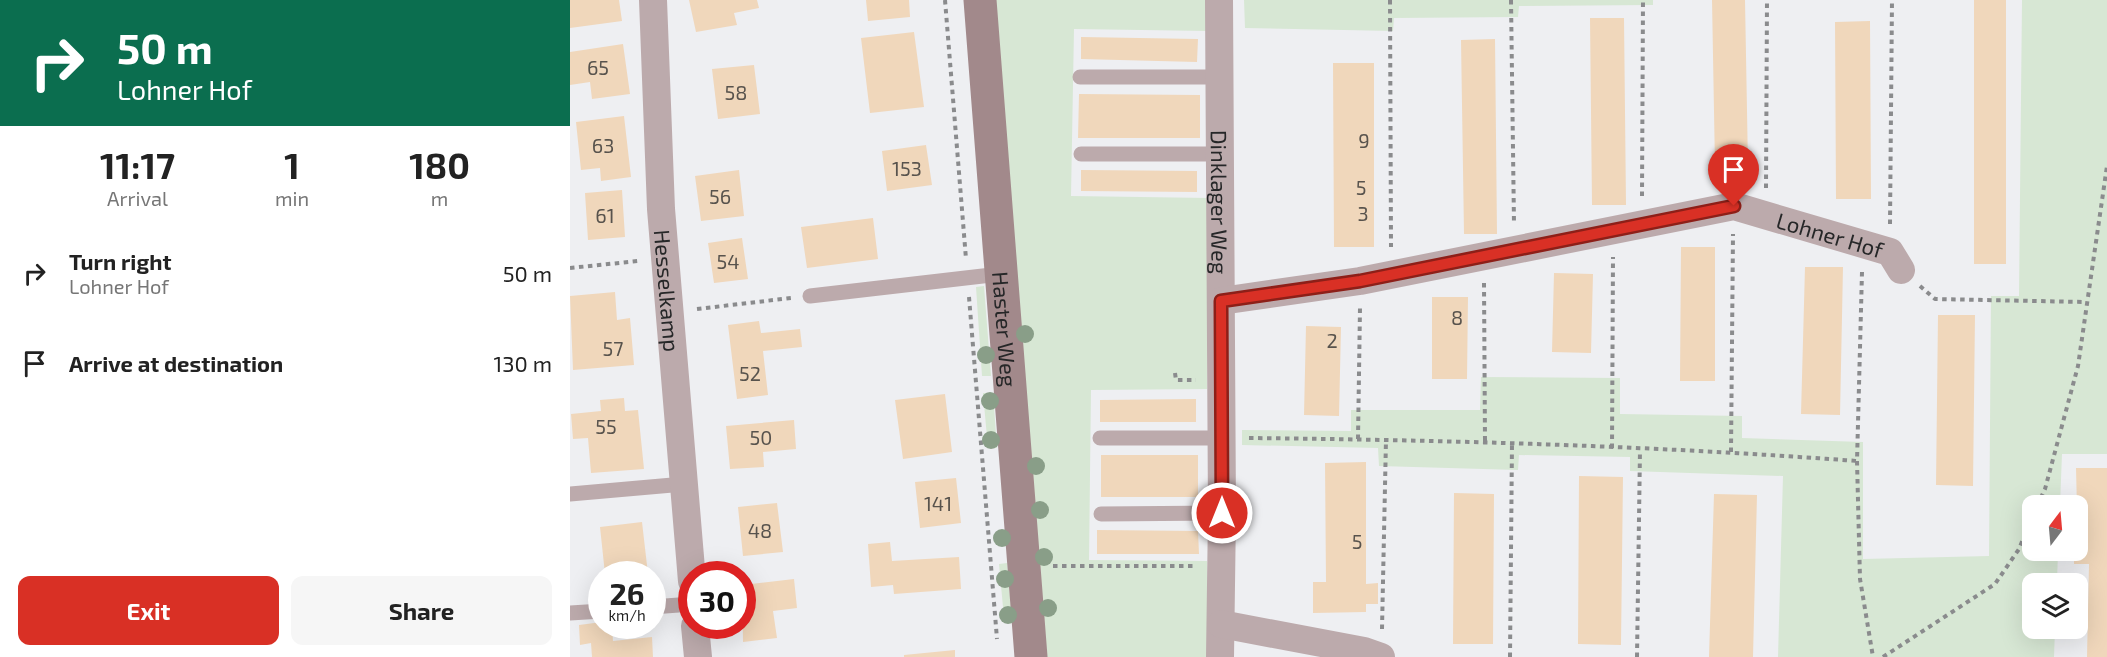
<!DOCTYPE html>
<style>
:root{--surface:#fff;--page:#f6f6f6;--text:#222;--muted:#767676;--accent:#d93025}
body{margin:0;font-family:"Exo 2",sans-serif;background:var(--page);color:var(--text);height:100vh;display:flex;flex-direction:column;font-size:22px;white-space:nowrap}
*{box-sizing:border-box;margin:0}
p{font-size:20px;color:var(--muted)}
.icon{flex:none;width:33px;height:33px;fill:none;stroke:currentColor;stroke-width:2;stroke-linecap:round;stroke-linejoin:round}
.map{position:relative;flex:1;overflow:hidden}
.side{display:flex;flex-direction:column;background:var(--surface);width:570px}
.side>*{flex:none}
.guide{background:#0b6e4f;color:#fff;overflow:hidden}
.needle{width:39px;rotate:16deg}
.buttons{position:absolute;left:1452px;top:495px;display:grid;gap:12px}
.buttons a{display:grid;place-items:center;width:66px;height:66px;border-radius:12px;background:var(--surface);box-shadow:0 6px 24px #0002;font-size:30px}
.speed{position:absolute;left:18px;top:561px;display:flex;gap:12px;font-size:30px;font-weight:700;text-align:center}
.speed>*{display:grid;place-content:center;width:78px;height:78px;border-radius:50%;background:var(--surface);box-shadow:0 6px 24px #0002;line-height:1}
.speed small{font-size:15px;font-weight:400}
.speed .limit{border:9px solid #d22;background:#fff;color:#111}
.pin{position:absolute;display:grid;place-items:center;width:51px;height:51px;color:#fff;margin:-62px -26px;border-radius:50% 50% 50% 0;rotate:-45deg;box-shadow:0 0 6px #0007}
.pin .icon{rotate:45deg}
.me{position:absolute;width:66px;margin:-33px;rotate:0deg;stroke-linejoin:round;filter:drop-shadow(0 0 4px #0008)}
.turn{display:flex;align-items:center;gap:21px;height:126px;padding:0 18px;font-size:27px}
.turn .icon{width:78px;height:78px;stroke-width:2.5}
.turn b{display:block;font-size:42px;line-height:51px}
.eta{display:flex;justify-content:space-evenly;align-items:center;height:102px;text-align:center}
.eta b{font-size:36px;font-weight:700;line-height:42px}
.primary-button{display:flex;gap:12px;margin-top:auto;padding:12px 18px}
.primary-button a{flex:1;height:69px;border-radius:12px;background:var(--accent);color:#fff;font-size:24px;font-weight:700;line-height:69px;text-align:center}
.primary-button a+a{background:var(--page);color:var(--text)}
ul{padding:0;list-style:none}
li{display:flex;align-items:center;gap:18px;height:90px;padding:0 18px}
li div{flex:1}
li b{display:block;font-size:22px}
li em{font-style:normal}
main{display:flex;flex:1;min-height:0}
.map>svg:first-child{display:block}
.green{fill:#d7e7d4}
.building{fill:#f0d7bb}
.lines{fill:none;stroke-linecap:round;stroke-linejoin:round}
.path{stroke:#8a8b8d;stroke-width:4;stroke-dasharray:4.5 4.5;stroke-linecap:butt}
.lane{stroke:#bcaaac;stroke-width:15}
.street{stroke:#bcaaac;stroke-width:28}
.secondary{stroke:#a2898b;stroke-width:33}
.tree{fill:#899e88}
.route-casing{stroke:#8d1f18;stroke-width:15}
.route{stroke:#d93025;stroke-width:10}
.labels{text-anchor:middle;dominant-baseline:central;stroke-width:4.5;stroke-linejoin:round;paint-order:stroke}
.number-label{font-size:20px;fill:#58534d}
.street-label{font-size:22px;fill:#262728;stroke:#eeeff2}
</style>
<main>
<section class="side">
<div class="guide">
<div class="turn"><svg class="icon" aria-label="right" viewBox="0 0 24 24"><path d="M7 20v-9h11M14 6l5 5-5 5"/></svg><div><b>50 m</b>Lohner Hof</div></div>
</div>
<div class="eta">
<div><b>11:17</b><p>Arrival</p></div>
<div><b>1</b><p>min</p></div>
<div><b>180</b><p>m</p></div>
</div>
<ul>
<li><svg class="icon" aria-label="right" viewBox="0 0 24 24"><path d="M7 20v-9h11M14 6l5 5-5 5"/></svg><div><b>Turn right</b><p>Lohner Hof</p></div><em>50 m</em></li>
<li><svg class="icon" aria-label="arrive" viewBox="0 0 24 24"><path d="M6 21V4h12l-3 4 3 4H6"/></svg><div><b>Arrive at destination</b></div><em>130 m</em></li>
</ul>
<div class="primary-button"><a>Exit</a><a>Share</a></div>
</section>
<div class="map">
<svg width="1537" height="657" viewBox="0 0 1537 657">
<rect width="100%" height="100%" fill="#eeeff2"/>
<path class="green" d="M425 0H636L639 31 504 29 501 196 640 198 637 389 521 390 519 560 637 561 639 657H477Z
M674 0H1083V5L949 6 948 17 824 18 823 31 675 28Z
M1452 0H1537V454H1492L1490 505 1462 506V550L1488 551 1487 583 1462 584V628L1485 629 1484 657H1208L1213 476 1060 471V457L949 455 948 470 809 466 808 448 672 445V430L781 431V410H910L911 377 1050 378V414L1172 416V438L1293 442V559L1419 556 1421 296H1449Z
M414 286 421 376H412L406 287Z
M413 393H423L427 448H418Z
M437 563 442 618H434L429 564Z"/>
<path class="building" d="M0 0H49L52 21 0 28Z
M119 0H187L189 8 164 13 167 25 126 32Z
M296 0H339L340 17 298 21Z
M1142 0H1175L1178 166 1145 167Z
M1404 0H1436V264H1404Z
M1020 18H1054L1056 205H1022Z
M1300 21 1301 199H1266L1265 22Z
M344 32 354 107 300 113 291 38Z
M511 37 628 39 627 62 511 59Z
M925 39 927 234H894L891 40Z
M53 44 60 94 22 99 20 82 0 85V52Z
M763 63H804V247H764Z
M184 65 190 114 148 119 142 69Z
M509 94 630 95V138H508Z
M54 116 61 177 31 181 30 168 11 170 6 122Z
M356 145 362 185 317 191 312 151Z
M169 170 174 216 131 221 125 176Z
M511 170 627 171V192L511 191Z
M52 190 55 237 18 240 15 193Z
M303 218 308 259 237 268 231 227Z
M172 238 178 279 144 283 138 243Z
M1111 247H1145V381H1110Z
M1235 267H1273L1270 415 1231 414Z
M984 273 1023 274 1021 353 982 352Z
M45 292 47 320 60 318 64 365 3 370 0 296Z
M862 297H898L897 379H862Z
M1368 315H1405L1403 486 1366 485Z
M189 321 191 333 230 329 232 347 193 351 198 395 167 399 158 325Z
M736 326 771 327 769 416 734 415Z
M375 394 382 452 333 459 325 400Z
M54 398 55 411 68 410 74 469 21 473 18 438 3 439 1 414 31 411 30 400Z
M626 399V422H530V400Z
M224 420 226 449 193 452 194 467 160 469 156 426Z
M531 455H628V497H531Z
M796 462V584L808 583V604H796V612L743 613V582H756L755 463Z
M1506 468H1537V657H1517L1519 564H1504V550H1508Z
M1009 476 1053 477 1051 645 1008 644Z
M386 478 391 523 350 528 345 482Z
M884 493 924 494 923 644H883Z
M1144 494 1187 495 1183 657H1139Z
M207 503 213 552 173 556 168 507Z
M72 522 78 574H35L30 527Z
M527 530 628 531 629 554H527Z
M320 542 322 561 389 557 391 589 324 594 323 585 301 587 298 544Z
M224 579 227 608 203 611 207 638 173 642 172 585Z
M32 622V626H42L43 641 82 637 83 657H22L21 643 10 645 9 625Z
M385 650V657H334V655Z"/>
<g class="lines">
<path class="path" d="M375 0 396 259
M820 0 821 247
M941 0 944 224
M1196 188 1197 0
M1072 196 1073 0
M1320 224 1322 0
M0 268 68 261
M1292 272 1287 461 1290 579 1303 657
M914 283 915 442
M1350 286 1365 299 1515 302
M399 297 427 639
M127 309 221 298
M605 373 606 380H626
M679 438C882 440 1085 446 1287 461
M788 439 790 308
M1042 448 1043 257
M1161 452 1163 234
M1467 506 1475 489 1508 366 1537 166
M483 566H626
M812 629 816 439
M940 657 942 443
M1067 657 1070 450
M1313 657 1425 584 1449 549 1462 517"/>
<path class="lane" d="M510 77H650
M511 154H650
M240 296 430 274
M530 438H652
M0 494 114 484
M531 514 652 513
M82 607 122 604
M0 613 32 611"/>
<g class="street">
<path id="s1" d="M83 0 91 209 122 581"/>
<path id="s2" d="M649 0 652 513 650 657"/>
<path id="s3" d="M651 301 790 281 1164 206 1320 252 1331 270"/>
<path d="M651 624 794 651 811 657"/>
<path d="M125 626 128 657"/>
</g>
<path class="secondary" id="s4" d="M410 0 461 657"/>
</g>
<g class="tree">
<circle cx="455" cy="334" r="9"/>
<circle cx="416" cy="355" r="9"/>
<circle cx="420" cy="401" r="9"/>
<circle cx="421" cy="440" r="9"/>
<circle cx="466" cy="466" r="9"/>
<circle cx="470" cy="510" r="9"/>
<circle cx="432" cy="538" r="9"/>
<circle cx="474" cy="557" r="9"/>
<circle cx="435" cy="579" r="9"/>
<circle cx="478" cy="608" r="9"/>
<circle cx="438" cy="615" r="9"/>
</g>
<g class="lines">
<g class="route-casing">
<path id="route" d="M652 513 651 301 790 281 1164 206"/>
</g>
<use href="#route" class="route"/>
</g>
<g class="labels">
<g class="number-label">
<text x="28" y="67">65</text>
<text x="166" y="92">58</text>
<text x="794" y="140">9</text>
<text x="33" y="145">63</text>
<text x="337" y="168">153</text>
<text x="791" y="187">5</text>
<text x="150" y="196">56</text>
<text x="793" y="213">3</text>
<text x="35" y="215">61</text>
<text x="158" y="261">54</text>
<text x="887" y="317">8</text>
<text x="762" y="340">2</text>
<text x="43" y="348">57</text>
<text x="180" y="373">52</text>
<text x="36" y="426">55</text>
<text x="191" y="437">50</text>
<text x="368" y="503">141</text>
<text x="190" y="530">48</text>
<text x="787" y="541">5</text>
</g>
<g class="street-label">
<text stroke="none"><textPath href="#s2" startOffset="202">Dinklager Weg</textPath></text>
<text stroke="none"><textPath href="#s3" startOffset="622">Lohner Hof</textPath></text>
<text stroke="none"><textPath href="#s1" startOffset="291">Hesselkamp</textPath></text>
<text stroke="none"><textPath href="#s4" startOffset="330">Haster Weg</textPath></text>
</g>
</g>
</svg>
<div class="buttons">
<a><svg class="needle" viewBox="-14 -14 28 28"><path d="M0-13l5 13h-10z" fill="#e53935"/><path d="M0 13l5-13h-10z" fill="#767676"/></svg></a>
<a><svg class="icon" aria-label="layers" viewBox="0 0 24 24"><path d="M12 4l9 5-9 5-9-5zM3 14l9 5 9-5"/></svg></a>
</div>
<div class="speed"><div>26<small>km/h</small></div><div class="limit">30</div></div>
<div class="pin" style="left:1164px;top:206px;background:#d93025"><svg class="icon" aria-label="arrive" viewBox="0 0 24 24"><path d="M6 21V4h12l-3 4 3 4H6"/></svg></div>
<svg class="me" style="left:652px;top:513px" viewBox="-20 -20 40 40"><circle r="17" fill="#d93025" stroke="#fff" stroke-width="3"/><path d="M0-11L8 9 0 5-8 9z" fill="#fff"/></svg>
</div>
</main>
